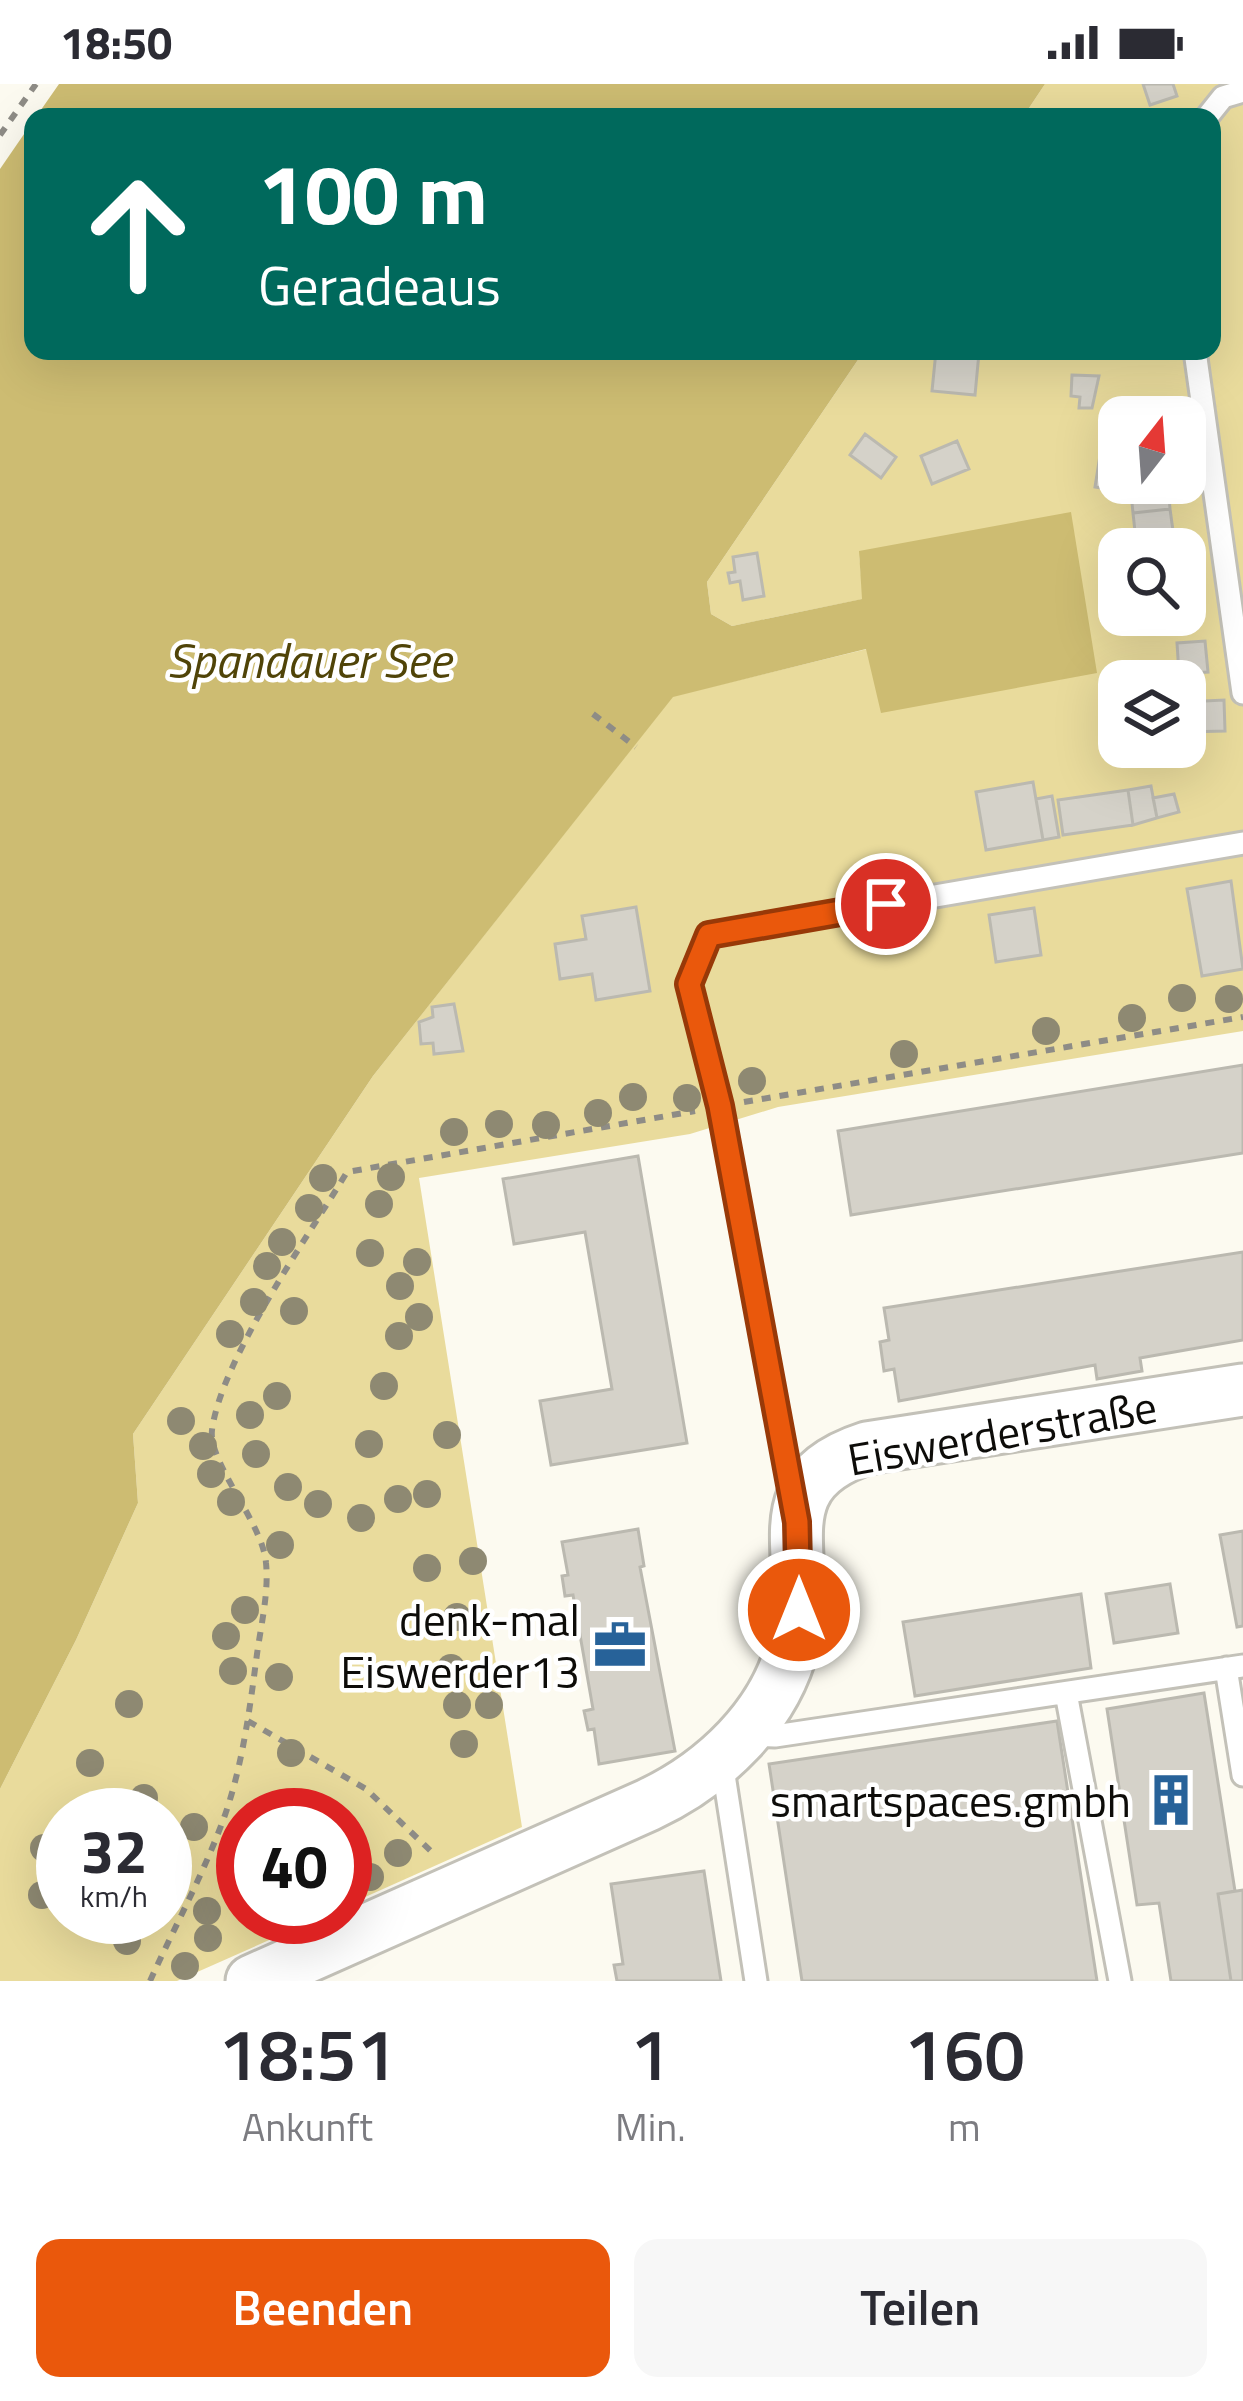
<!DOCTYPE html>
<html lang="de">
<meta charset="utf-8">
<style>
:root{--surface:#fff;--page:#f7f7f7;--text:#2b2b33;--muted:#7c7c81;--accent:#ea580c}
body{margin:0;font-family:"Titillium Web",sans-serif;background:var(--page);color:var(--text);height:100vh;display:flex;flex-direction:column;font-size:45px;white-space:nowrap}
*{box-sizing:border-box;margin:0}
p{font-size:39px;color:var(--muted)}
.icon{flex:none;width:66px;height:66px;fill:none;stroke:currentColor;stroke-width:2;stroke-linecap:round;stroke-linejoin:round}
.map{position:relative;height:1897px;overflow:hidden}
.side{display:flex;flex-direction:column;background:var(--surface);flex:1}
.side>*{flex:none}
.top-card{position:absolute;left:24px;top:24px;width:1197px;height:252px;border-radius:24px;box-shadow:0 12px 48px #0002;background:#00695c;color:#fff;overflow:hidden}
.needle{width:78px;rotate:17deg}
.controls{position:absolute;left:1098px;top:312px;display:grid;gap:24px}
.controls a{display:grid;place-items:center;width:108px;height:108px;border-radius:24px;background:var(--surface);box-shadow:0 12px 48px #0002;font-size:60px}
.speed{position:absolute;left:36px;top:1704px;display:flex;gap:24px;font-size:60px;font-weight:700;text-align:center}
.speed>*{display:grid;place-content:center;width:156px;height:156px;border-radius:50%;background:var(--surface);box-shadow:0 12px 48px #0002;line-height:1}
.speed small{font-size:30px;font-weight:400}
.speed .limit{border:18px solid #d22;background:#fff;color:#111}
.pin{position:absolute;display:grid;place-items:center;width:102px;height:102px;color:#fff;margin:-51px;border:6px solid #fff;border-radius:50%;box-shadow:0 3px 12px #0007}
.me{position:absolute;width:132px;margin:-66px;rotate:0deg;stroke-linejoin:round;filter:drop-shadow(0 0 9px #0008)}
.turn{display:flex;align-items:center;gap:42px;height:252px;padding:0 36px;font-size:54px}
.turn .icon{width:156px;height:156px;stroke-width:2.5}
.turn b{display:block;font-size:84px;line-height:102px}
.eta{display:flex;justify-content:space-evenly;align-items:center;height:204px;text-align:center}
.eta b{font-size:72px;font-weight:600;line-height:84px}
.cta{display:flex;gap:24px;margin-top:auto;padding:24px 36px}
.cta a{flex:1;height:138px;border-radius:24px;background:var(--accent);color:#fff;font-size:48px;font-weight:600;line-height:138px;text-align:center}
.cta a+a{background:var(--page);color:var(--text)}
.status{display:flex;justify-content:space-between;align-items:center;height:84px;padding:0 60px;background:var(--surface);direction:ltr}
.status svg{height:33px;fill:currentColor}
.map>svg:first-child{display:block}
.green{fill:#e9db9c;fill-rule:evenodd}
.water{fill:#cdbc72}
.building{fill:#d5d2c9;stroke:#bbb9b0;stroke-width:3}
.lines{fill:none;stroke-linecap:round;stroke-linejoin:round}
.service-casing{stroke:#c3c1b8;stroke-width:27}
.tertiary-casing{stroke:#c3c1b8;stroke-width:57}
.path{stroke:#8e8c86;stroke-width:6;stroke-dasharray:9 9;stroke-linecap:butt}
.service{stroke:#fff;stroke-width:21}
.tertiary{stroke:#fff;stroke-width:51}
.tree{fill:#8e8972}
.route-casing{stroke:#983908;stroke-width:30}
.route{stroke:#ea580c;stroke-width:21}
.labels{text-anchor:middle;dominant-baseline:central;stroke-width:9;stroke-linejoin:round;paint-order:stroke}
.street-label{font-size:45px;fill:#0d0c09;stroke:#fff}
.poi-label{font-size:45px;fill:#0d0c09;stroke:#fff;text-anchor:end}
.water-label{font-size:48px;font-style:italic;fill:#504408;stroke:#fff}
</style>
<div class="status"><b>18:50</b><svg viewBox="0 0 49 12"><path d="M0 12V9h3v3zM5 12V6h3v6zM10 12V3h3v9zM15 12V0h3v12zM26 1h20v11H26zM47 4h2v5h-2z"/></svg></div>
<div class="map">
<svg width="1243" height="1897" viewBox="0 0 1243 1897">
<rect width="100%" height="100%" fill="#fcfaf0"/>
<path class="green" d="M1045 0H1243V947L778 1023 690 1050 419 1094 522 1743 345 1822V1731H243V1833H321L177 1897H0V1705L76 1556 138 1419 133 1350 373 992 673 612 867 565 882 629 859 468 863 515 732 542 711 530 707 498 864 267H1212V33H1023ZM1119 333H1185V399H1119ZM1119 465H1185V531H1119ZM1119 597H1185V663H1119ZM63 1731H165V1833H63Z"/>
<path class="water" d="M59 0H1045L1023 33H36Z
M33 37V267H864L707 498 711 530 732 542 862 515 859 467 1071 428 1097 589 881 629 866 565 673 613 373 992 133 1350 138 1419 76 1556 0 1705V85Z"/>
<path class="building" d="M1143 0H1173L1177 12 1150 21Z
M936 267 979 269 975 311 932 307Z
M1072 291 1099 292 1092 324H1079L1080 313 1071 312Z
M865 350 896 373 881 394 850 371Z
M957 357 969 385 932 400 921 372Z
M1101 365 1119 368V407L1095 403Z
M1130 399H1168L1170 425 1133 429Z
M1170 425 1174 454 1136 457 1133 429Z
M757 469 764 512 743 516 740 497 730 499 728 489 735 488 733 473Z
M1191 510 1195 541 1164 545 1162 531H1185V511Z
M1205 557 1208 588 1179 590 1177 559Z
M1224 616 1225 647 1185 648V618Z
M1033 698 1043 756 986 766 976 708Z
M1151 702 1157 734 1133 741 1128 706Z
M1128 706 1133 741 1063 751 1058 716Z
M1174 710 1179 728 1157 734 1153 714Z
M1052 712 1059 753 1043 756 1036 715Z
M1231 797 1243 885 1202 892 1187 805Z
M636 823 650 907 596 916 592 890 560 895 555 860 586 855 582 832Z
M1034 824 1041 871 996 878 989 831Z
M454 920 463 967 434 970 433 959 421 960 419 938 433 933 432 923Z
M1243 981V1069L851 1131 838 1047Z
M638 1072 687 1359 551 1381 540 1317 612 1305 585 1148 514 1160 503 1095Z
M1243 1168V1256L1140 1274 1142 1287 1097 1295 1095 1281 899 1317 894 1285 884 1287 880 1258 889 1256 884 1224Z
M638 1445 644 1482 640 1483 675 1667 599 1680 594 1645 588 1646 584 1627 593 1625 573 1511 565 1512 562 1492 568 1491 562 1458Z
M1243 1447V1542L1237 1543 1220 1451Z
M1170 1500 1178 1549 1114 1559 1106 1510Z
M1081 1510 1091 1584 915 1612 903 1538Z
M1204 1609 1235 1807 1218 1810 1231 1897H1171L1159 1819 1137 1821 1107 1625Z
M1057 1637 1097 1897H802L769 1680Z
M704 1787 721 1897H617L614 1881 623 1880 611 1800Z
M1243 1806V1897H1231L1218 1810Z"/>
<g class="lines">
<g class="service-casing">
<path id="service" d="M1207 33 1223 13 1243 7
M1195 267 1243 609
M792 1414 720 1022 689 900 709 851 1243 759
M1226 1584 1243 1691
M1066 1609 1120 1897
M751 1651 775 1652 1243 1582
M722 1678 756 1897"/>
</g>
<g class="tertiary-casing">
<path id="tertiary" d="M252 1897 648 1721C714 1690 775 1633 793 1560 815 1474 756 1400 867 1364L1243 1306"/>
</g>
<path class="path" d="M0 51 36 0
M593 630 636 663
M744 1018 1243 933
M248 1637 366 1705 436 1772
M150 1897C175 1842 205 1787 225 1731 243 1679 250 1623 257 1570 261 1541 269 1508 266 1479 263 1439 208 1379 212 1346 221 1276 309 1151 347 1088L695 1027"/>
<use href="#service" class="service"/>
<use href="#tertiary" class="tertiary"/>
</g>
<g class="tree">
<circle cx="1182" cy="914" r="14"/>
<circle cx="1229" cy="915" r="14"/>
<circle cx="1132" cy="934" r="14"/>
<circle cx="1046" cy="947" r="14"/>
<circle cx="904" cy="970" r="14"/>
<circle cx="752" cy="997" r="14"/>
<circle cx="633" cy="1013" r="14"/>
<circle cx="687" cy="1014" r="14"/>
<circle cx="598" cy="1029" r="14"/>
<circle cx="499" cy="1040" r="14"/>
<circle cx="546" cy="1041" r="14"/>
<circle cx="454" cy="1048" r="14"/>
<circle cx="391" cy="1093" r="14"/>
<circle cx="323" cy="1094" r="14"/>
<circle cx="379" cy="1120" r="14"/>
<circle cx="309" cy="1124" r="14"/>
<circle cx="282" cy="1158" r="14"/>
<circle cx="370" cy="1169" r="14"/>
<circle cx="417" cy="1178" r="14"/>
<circle cx="267" cy="1182" r="14"/>
<circle cx="400" cy="1202" r="14"/>
<circle cx="254" cy="1218" r="14"/>
<circle cx="294" cy="1227" r="14"/>
<circle cx="419" cy="1233" r="14"/>
<circle cx="230" cy="1250" r="14"/>
<circle cx="399" cy="1252" r="14"/>
<circle cx="384" cy="1302" r="14"/>
<circle cx="277" cy="1312" r="14"/>
<circle cx="250" cy="1331" r="14"/>
<circle cx="181" cy="1337" r="14"/>
<circle cx="447" cy="1351" r="14"/>
<circle cx="369" cy="1360" r="14"/>
<circle cx="203" cy="1362" r="14"/>
<circle cx="256" cy="1370" r="14"/>
<circle cx="211" cy="1390" r="14"/>
<circle cx="288" cy="1403" r="14"/>
<circle cx="427" cy="1410" r="14"/>
<circle cx="398" cy="1415" r="14"/>
<circle cx="231" cy="1418" r="14"/>
<circle cx="318" cy="1420" r="14"/>
<circle cx="361" cy="1434" r="14"/>
<circle cx="280" cy="1461" r="14"/>
<circle cx="473" cy="1477" r="14"/>
<circle cx="427" cy="1484" r="14"/>
<circle cx="245" cy="1526" r="14"/>
<circle cx="457" cy="1533" r="14"/>
<circle cx="226" cy="1552" r="14"/>
<circle cx="451" cy="1584" r="14"/>
<circle cx="233" cy="1587" r="14"/>
<circle cx="279" cy="1593" r="14"/>
<circle cx="129" cy="1620" r="14"/>
<circle cx="457" cy="1621" r="14"/>
<circle cx="489" cy="1621" r="14"/>
<circle cx="464" cy="1660" r="14"/>
<circle cx="291" cy="1669" r="14"/>
<circle cx="90" cy="1679" r="14"/>
<circle cx="144" cy="1714" r="14"/>
<circle cx="194" cy="1743" r="14"/>
<circle cx="44" cy="1764" r="14"/>
<circle cx="398" cy="1769" r="14"/>
<circle cx="370" cy="1793" r="14"/>
<circle cx="42" cy="1811" r="14"/>
<circle cx="207" cy="1827" r="14"/>
<circle cx="208" cy="1854" r="14"/>
<circle cx="127" cy="1857" r="14"/>
<circle cx="185" cy="1882" r="14"/>
</g>
<g class="lines">
<g class="route-casing">
<path id="route" d="M799 1526 797 1438 720 1022 689 900 709 851 886 820"/>
</g>
<use href="#route" class="route"/>
</g>
<defs>
<g id="office-bare" transform="scale(4.14)"><path d="M-6-3h4V-5.5h4V-3h4V5H-6ZM-1-4.5V-3h2v-1.5ZM-6 0V1H6V0Z" fill="#276299" stroke="#fff" stroke-width="2.5" paint-order="stroke"/></g>
<g id="building-bare" transform="scale(4.14)"><path d="M-4-6H4V6H1V3H-1V6H-4ZM-2.5-4.3h1.7v1.8h-1.7ZM.8-4.3h1.7v1.8H.8ZM-2.5-1h1.7V.8h-1.7ZM.8-1h1.7V.8H.8Z" fill="#276299" stroke="#fff" stroke-width="2.5" paint-order="stroke"/></g>
</defs>
<g fill-rule="evenodd">
<use href="#office-bare" x="620" y="1561"/>
<use href="#building-bare" x="1171" y="1716"/>
</g>
<g class="labels">
<g class="street-label">
<text transform="translate(1002 1348) rotate(-10)">Eiswerderstraße</text>
</g>
<g class="poi-label">
<text x="580" y="1535">denk-mal<tspan x="580" dy="52">Eiswerder13</tspan></text>
<text x="1131" y="1716">smartspaces.gmbh</text>
</g>
<g class="water-label">
<text x="309" y="576">Spandauer See</text>
</g>
</g>
</svg>
<div class="controls">
<a><svg class="needle" viewBox="-14 -14 28 28"><path d="M0-13l5 13h-10z" fill="#e53935"/><path d="M0 13l5-13h-10z" fill="#7c7c81"/></svg></a>
<a><svg class="icon" aria-label="search" viewBox="0 0 24 24"><circle cx="10" cy="10" r="6"/><path d="M15 15l6 6"/></svg></a>
<a><svg class="icon" aria-label="layers" viewBox="0 0 24 24"><path d="M12 4l9 5-9 5-9-5zM3 14l9 5 9-5"/></svg></a>
</div>
<div class="speed"><div>32<small>km/h</small></div><div class="limit">40</div></div>
<div class="pin" style="left:886px;top:820px;background:#d93025"><svg class="icon" aria-label="arrive" viewBox="0 0 24 24"><path d="M6 21V4h12l-3 4 3 4H6"/></svg></div>
<svg class="me" style="left:799px;top:1526px" viewBox="-20 -20 40 40"><circle r="17" fill="#ea580c" stroke="#fff" stroke-width="3"/><path d="M0-11L8 9 0 5-8 9z" fill="#fff"/></svg>
<div class="top-card">
<div class="turn"><svg class="icon" aria-label="ahead" viewBox="0 0 24 24"><path d="M12 20V5M6 11l6-6 6 6"/></svg><div><b>100 m</b>Geradeaus</div></div>
</div>
</div>
<section class="side">
<div class="eta">
<div><b>18:51</b><p>Ankunft</p></div>
<div><b>1</b><p>Min.</p></div>
<div><b>160</b><p>m</p></div>
</div>
<div class="cta"><a>Beenden</a><a>Teilen</a></div>
</section>
